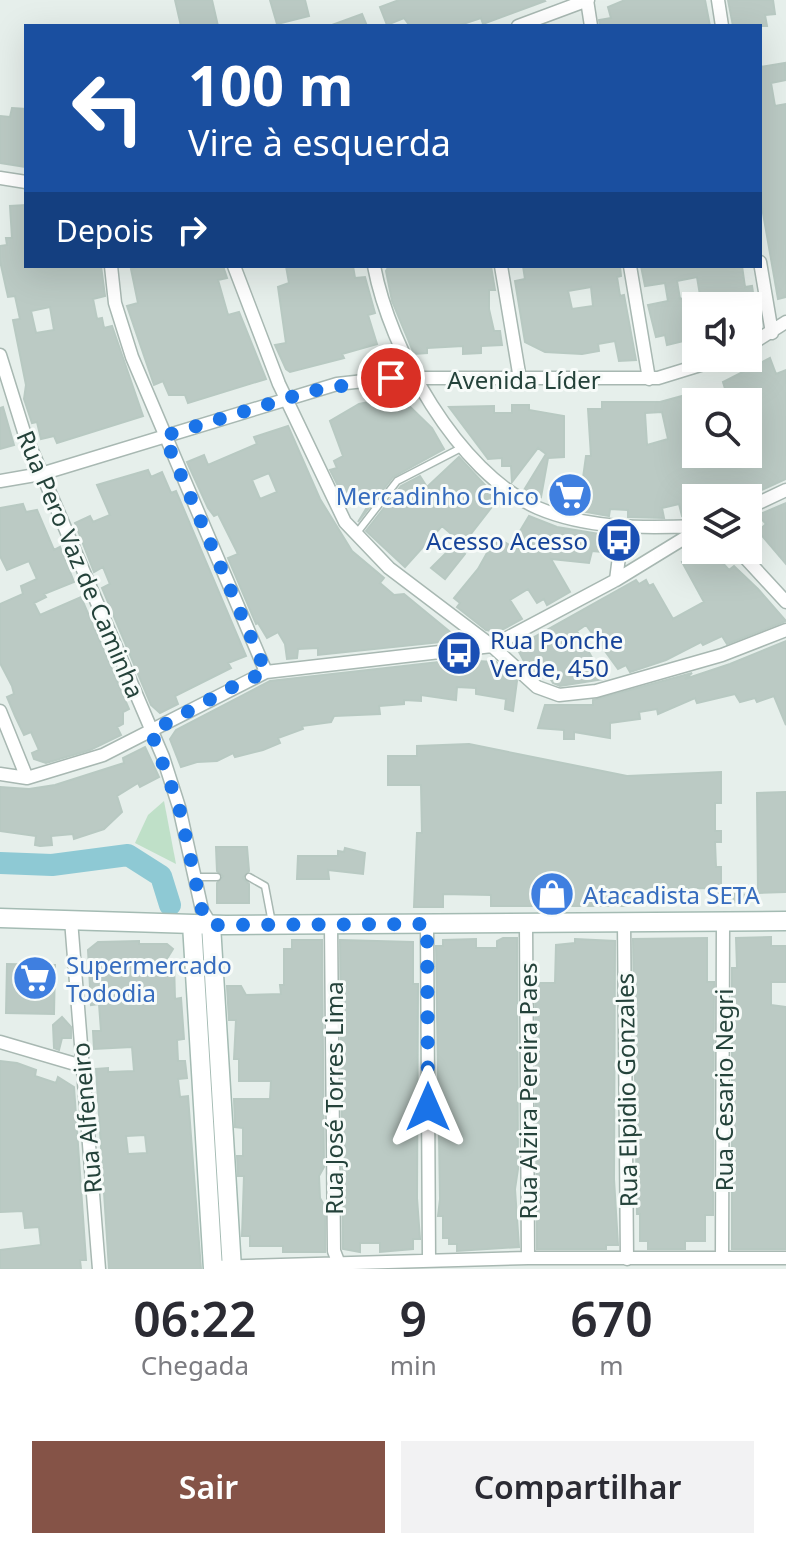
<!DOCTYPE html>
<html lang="pt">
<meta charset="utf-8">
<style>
:root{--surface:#fff;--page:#f2f2f3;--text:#2b2b33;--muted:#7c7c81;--accent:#855347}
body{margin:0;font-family:"Noto Sans",sans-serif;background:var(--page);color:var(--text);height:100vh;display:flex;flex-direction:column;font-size:30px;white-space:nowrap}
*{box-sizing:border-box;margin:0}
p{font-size:26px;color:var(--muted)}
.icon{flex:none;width:44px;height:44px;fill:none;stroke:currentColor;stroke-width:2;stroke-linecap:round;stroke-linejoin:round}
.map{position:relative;height:1269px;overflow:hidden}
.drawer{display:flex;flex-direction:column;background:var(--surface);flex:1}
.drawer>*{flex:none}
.guide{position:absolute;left:24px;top:24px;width:738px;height:244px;border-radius:0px;box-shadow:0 8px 32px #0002;background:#1a4fa0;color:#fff;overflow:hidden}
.tools{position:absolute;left:682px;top:292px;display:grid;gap:16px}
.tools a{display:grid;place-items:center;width:80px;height:80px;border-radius:0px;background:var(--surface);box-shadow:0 8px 32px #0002;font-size:40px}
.pin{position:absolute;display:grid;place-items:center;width:68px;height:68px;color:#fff;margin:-34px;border:4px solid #fff;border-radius:50%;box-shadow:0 2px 8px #0007}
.me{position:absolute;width:88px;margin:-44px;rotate:0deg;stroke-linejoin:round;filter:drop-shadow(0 0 6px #0008)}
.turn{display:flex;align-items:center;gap:28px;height:168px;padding:0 32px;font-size:36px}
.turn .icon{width:104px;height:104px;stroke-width:2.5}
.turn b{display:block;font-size:56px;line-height:68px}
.then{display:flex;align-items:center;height:76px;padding:0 32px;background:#0003;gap:16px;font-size:30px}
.eta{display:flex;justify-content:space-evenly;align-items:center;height:136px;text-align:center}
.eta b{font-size:48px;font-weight:600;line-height:56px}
.button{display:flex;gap:16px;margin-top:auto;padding:16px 32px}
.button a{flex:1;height:92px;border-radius:0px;background:var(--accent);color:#fff;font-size:32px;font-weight:600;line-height:92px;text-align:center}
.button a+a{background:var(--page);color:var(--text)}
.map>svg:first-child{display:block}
.green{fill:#bfe0c8}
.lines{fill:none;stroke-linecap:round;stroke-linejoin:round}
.river{stroke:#8ec9d4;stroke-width:22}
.building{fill:#bbcac4;stroke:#b8c9c2;stroke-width:2;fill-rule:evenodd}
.lane-casing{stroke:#a8b8b2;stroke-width:9}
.street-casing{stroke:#a8b8b2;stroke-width:15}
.secondary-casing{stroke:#a4bbb3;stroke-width:21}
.lane{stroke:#fff;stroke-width:6}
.street{stroke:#fff;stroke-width:12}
.secondary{stroke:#fff;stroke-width:18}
.route{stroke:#1a73e8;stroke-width:14;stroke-dasharray:0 25.2}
.labels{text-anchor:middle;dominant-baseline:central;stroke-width:6;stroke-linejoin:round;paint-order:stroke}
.street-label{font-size:24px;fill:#24423a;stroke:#f7fbf9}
.shop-label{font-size:24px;fill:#366cbe;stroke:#f7fbf9;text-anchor:start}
.transit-label{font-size:24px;fill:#164399;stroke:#f7fbf9;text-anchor:end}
</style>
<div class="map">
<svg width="786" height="1269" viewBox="0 0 786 1269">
<rect width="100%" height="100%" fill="#e6efeb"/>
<path class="green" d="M164 801 176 864 135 843 148 815Z"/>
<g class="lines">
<path class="river" d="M0 863 52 865 128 855 161 876 170 905"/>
</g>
<path class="building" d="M175 0H212L218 26H181Z
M270 0H305L309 16 277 24Z
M399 0H544L545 1 483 24 481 18 457 26H410L404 18 387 25 380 7Z
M625 0H705L710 26H600L599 20 611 18 608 7Z
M728 0H773L775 14 765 15 767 26H733Z
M362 14 367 26H332V25Z
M785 63 786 80 771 83 775 106 786 104V297L778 299 760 196V67Z
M12 108 26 109V167L0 163V116L10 117Z
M26 205V267L101 266 105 296 93 299 97 319 102 318 104 328 112 326 143 416 57 443 54 436 41 439 37 422 32 423 24 399 26 385 13 320 20 319 15 296 8 297 0 261V246L7 245 6 238H12L10 206ZM50 307 54 330 36 333 31 311Z
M141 266H223L227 278 218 280 228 315 239 312 266 379 188 403 185 395H169L163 381 154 385 127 306 138 303 131 269Z
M286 266H353L355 278 365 277 375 313 368 315 377 344 342 354 344 358 290 372 286 369 275 345 286 343 278 287 289 283Z
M389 266H491L495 290H489V309L494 331H500L502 345 481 346V353L463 354V346L427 348V353L414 354 392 301 386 271Z
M523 266H620L621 276 617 277 620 296 624 295 636 360 619 361 615 341 598 344 599 351 582 354 545 352 525 342 515 281 525 279ZM591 287 593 306 572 309 568 291Z
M641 266H742L745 287 752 286 755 306H696V338L667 345 665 335 656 337 648 305 668 301 665 283 645 286ZM697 277 700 295 680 299 677 281Z
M770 358 776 374 786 370V479L744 498H696V513L682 516 679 504 662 508 664 518 628 517V510L610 509 609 516 575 510 579 488 574 487 576 477 583 478 586 456H591L588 409H602V402H660L696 392V454H748V402H729L723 382ZM662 412 668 439 647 445 645 413Z
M399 396 432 428 444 449 393 477 358 522 375 494 348 506 330 470 337 468 334 461 343 456 330 421 359 404 384 399 388 409Z
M512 405H529V410L564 416V457L548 458 541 497 524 490 546 454 538 448 512 482 511 466H502V458L488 459 449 407 494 406V413H512Z
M3 407 14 445 0 449V408Z
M288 426 320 499 352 551 384 578 380 583 394 595 404 594 460 640 318 655V648L298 649 297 658 287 659 285 644 278 632 267 638 258 623 256 624 228 558 238 554 218 514 214 516 208 508 187 462 204 455 208 465 257 444 254 437ZM269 473 277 492 260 499 252 480Z
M459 457 498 499 463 544 442 526 405 567 366 531 401 486 420 476 427 487Z
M148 470 151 477 162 472 171 493 176 491 246 656 228 663 231 668 175 696 178 704 160 713 151 705 102 588 110 584 103 567 94 572 75 523 90 516 93 522 110 515 97 485Z
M786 503V564L758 531 766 524 758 515Z
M23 504 26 512 37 510 54 550 60 547 74 582 44 594 46 597 34 603 40 615 81 597 129 709 123 712V724L117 727 121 735 90 750 46 763 34 759 32 753 39 750 31 732 24 735 15 716 7 697 14 694 12 686 0 663V604L23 594 21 586 37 579 29 561 7 570 0 556V508Z
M529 516 557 527 599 534 604 542 602 552 592 551 589 563 551 559 570 592 547 605 544 599 537 603 528 589 510 600 522 619 498 632 486 630 457 607 460 603 454 598 478 569 496 537 511 546Z
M454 545 465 554 445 579 431 568Z
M685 550H711L729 570 734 566 758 589 786 621 727 644 722 636 703 645 701 642 666 660 630 672 626 665 618 669 586 625 577 631 604 679 560 686 553 683 548 675 541 678 526 665 518 650 520 645 636 580 639 584 646 580 649 586 653 584 673 619 704 602 682 562 690 558Z
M786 641V725L774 696 757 702 755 698 740 702 735 694 697 703 695 698 658 714 657 709 639 712 640 719 610 723V738L574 732V739H564V730L538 728 545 705H593V700L692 673 685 679 730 664Z
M457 660 496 662 517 681 513 711 505 709 506 699 476 694V688L457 687 456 700 421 695V701L404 700V704L379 706 380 714 334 716 331 722 302 726 303 729 278 738 280 743 263 750 235 757 233 753 217 761 197 762 181 767 170 739 176 730 270 681Z
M469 744 627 776 721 772V803H715V831H721V842H715L716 867H721V893L749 895 748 902 711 903 710 888 635 889V901H627V906H491V895L443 894V907H414L417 833H422L421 785H388V756H417V746Z
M145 747 159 777 140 787 138 783 117 796 122 812 104 829 74 839 73 834 51 836 52 845 40 846 35 845 36 836 0 831V787L29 789 55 785 124 763 123 758Z
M786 792V892L758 893 757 793Z
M216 847H247L249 871 243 878 249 884V903H217V883L223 876 217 871Z
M345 848 365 853 363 874 328 870 329 879H297L298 856H338V851L344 852Z
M771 937V946H786V982H771V1005L786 1007V1249H732V968H737L736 938Z
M503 938H517L518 1169 515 1189 519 1247 457 1251V1244H449V1238H443V1216H438L440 1199 436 946H443V940L476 939V948H497V941Z
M707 938V982H714L713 1215H705V1241H685V1249H648V1241H640V1214H637L633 939Z
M575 939 615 941 614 1179 618 1245H606V1249H537L535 983H555L556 945 575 943Z
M292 940H322L324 1167 319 1176 320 1198 325 1207V1252H283V1246H250V1236H242L244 1176H238L237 1156H243V1128L235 1127 234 1099H270L271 1081H239V1059H234L236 1020H229L227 986H241L246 995 281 994 280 985H284V949H292Z
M340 940 413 942V984H418L417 1198 420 1239H413V1249L380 1252V1243H360V1252L343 1249Z
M139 941V944H167L173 949 165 962H174L175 999 181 998 184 1039 177 1040 178 1061H185L187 1078 178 1079 180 1097 188 1096 201 1269H109L96 1069 108 1068V1072L134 1071 132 1047 94 1049 93 1031H101L99 1004 91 1005 88 950 98 942ZM145 1135 147 1153 128 1154 126 1136Z
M7 964 55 965 54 1014 6 1013Z
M62 1017 71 1027V1038H62L59 1050 54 1048 53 1025Z
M0 1061 17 1063 36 1070 35 1076 56 1083 58 1077 74 1087 86 1260H80L81 1269H0V1250L41 1245 39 1227 25 1228 23 1211 0 1212Z"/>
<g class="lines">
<g class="lane-casing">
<path id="lane" d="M356 534 397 481 461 448
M195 877H217
M249 877 265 886 272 923"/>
</g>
<g class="street-casing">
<path id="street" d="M587 0 591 26
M718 0 722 26
M518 26 588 0
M0 178 26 182
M760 262 772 333
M111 266 115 303 132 357 266 672
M234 266 279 384 345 522 389 568 492 646 537 687 559 695 596 691 722 655 786 630
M374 266C390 350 457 472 538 508 587 529 644 528 696 526
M501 266 520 379
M630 266 649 379
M748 346 786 322
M0 355 24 432 163 757 179 807 202 910 211 925
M0 481 41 474 337 384 391 378H658L723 358
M748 508 786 490
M612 526 620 549 616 580
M738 550 786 602
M0 711 27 778
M0 774 27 778 103 755 266 672 492 646 616 580 696 531
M71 920 99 1269
M624 922 627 1259
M526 923 528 1258
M427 924 429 1260
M331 925 334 1251 341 1269
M0 1042 82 1066
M722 1258 723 921
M213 1267 528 1258H786"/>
</g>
<g class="secondary-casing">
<path id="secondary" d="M0 918 226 925 786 921
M192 924 213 1269
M211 925 232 1269"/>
</g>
<use href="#lane" class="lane"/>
<use href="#street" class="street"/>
<use href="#secondary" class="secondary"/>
</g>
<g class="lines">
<path class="route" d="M391 378 311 391 164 436 266 672 236 685 151 732 179 807 202 910 211 925 427 924 428 1107"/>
</g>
<defs>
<g id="supermarket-disc" transform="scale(2.3)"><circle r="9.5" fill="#3f7fe0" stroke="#f7fbf9"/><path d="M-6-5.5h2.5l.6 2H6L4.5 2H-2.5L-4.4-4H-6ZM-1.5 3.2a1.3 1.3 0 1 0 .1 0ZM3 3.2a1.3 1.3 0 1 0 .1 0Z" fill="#fff"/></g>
<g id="bus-disc" transform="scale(2.3)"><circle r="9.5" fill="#1a4fb4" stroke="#f7fbf9"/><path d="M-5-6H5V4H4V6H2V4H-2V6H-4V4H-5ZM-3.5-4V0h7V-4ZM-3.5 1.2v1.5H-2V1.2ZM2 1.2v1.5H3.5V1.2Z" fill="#fff"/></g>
<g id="shop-disc" transform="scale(2.3)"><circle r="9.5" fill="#3f7fe0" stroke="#f7fbf9"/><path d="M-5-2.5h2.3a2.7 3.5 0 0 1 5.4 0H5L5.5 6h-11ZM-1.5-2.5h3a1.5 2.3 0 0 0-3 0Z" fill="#fff"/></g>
</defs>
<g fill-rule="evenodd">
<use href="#supermarket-disc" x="570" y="495"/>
<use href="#bus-disc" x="619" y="540"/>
<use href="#bus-disc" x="459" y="653"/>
<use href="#shop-disc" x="552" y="894"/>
<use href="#supermarket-disc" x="35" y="978"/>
</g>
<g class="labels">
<g class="street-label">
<text x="524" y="379">Avenida Líder</text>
<text transform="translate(81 564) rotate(67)">Rua Pero Vaz de Caminha</text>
<text transform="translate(626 1090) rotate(-91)">Rua Elpidio Gonzales</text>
<text transform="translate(723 1090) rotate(-90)">Rua Cesario Negri</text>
<text transform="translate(527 1091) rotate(-90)">Rua Alzira Pereira Paes</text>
<text transform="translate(333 1098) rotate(-90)">Rua José Torres Lima</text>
<text transform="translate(86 1118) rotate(-95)">Rua Alfeneiro</text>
</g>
<g class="shop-label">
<text x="539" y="495" text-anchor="end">Mercadinho Chico</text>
<text x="583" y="894">Atacadista SETA</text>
<text x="66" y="964">Supermercado<tspan x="66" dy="28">Tododia</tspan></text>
</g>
<g class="transit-label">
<text x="588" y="540">Acesso Acesso</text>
<text x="490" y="639" text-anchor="start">Rua Ponche<tspan x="490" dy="28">Verde, 450</tspan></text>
</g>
</g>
</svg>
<div class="tools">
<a><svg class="icon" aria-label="sound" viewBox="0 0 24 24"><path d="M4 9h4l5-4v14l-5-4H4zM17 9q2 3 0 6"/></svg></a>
<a><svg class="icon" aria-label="search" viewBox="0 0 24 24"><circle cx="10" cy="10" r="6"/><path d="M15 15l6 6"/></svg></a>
<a><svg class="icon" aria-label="layers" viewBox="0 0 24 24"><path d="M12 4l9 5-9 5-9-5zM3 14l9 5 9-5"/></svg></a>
</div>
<div class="pin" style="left:391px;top:378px;background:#d93025"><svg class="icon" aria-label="arrive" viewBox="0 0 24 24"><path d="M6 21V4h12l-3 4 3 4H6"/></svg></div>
<svg class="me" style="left:428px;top:1107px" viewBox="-20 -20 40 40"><path d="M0-17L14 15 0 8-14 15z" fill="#1a73e8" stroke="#fff" stroke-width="4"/></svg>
<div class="guide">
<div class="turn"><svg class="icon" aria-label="left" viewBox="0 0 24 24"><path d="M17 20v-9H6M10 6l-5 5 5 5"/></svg><div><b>100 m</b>Vire à esquerda</div></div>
<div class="then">Depois<svg class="icon" aria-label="right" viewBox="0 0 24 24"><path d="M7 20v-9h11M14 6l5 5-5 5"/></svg></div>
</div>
</div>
<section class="drawer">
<div class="eta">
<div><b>06:22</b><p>Chegada</p></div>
<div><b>9</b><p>min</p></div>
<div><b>670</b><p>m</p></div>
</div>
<div class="button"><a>Sair</a><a>Compartilhar</a></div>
</section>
